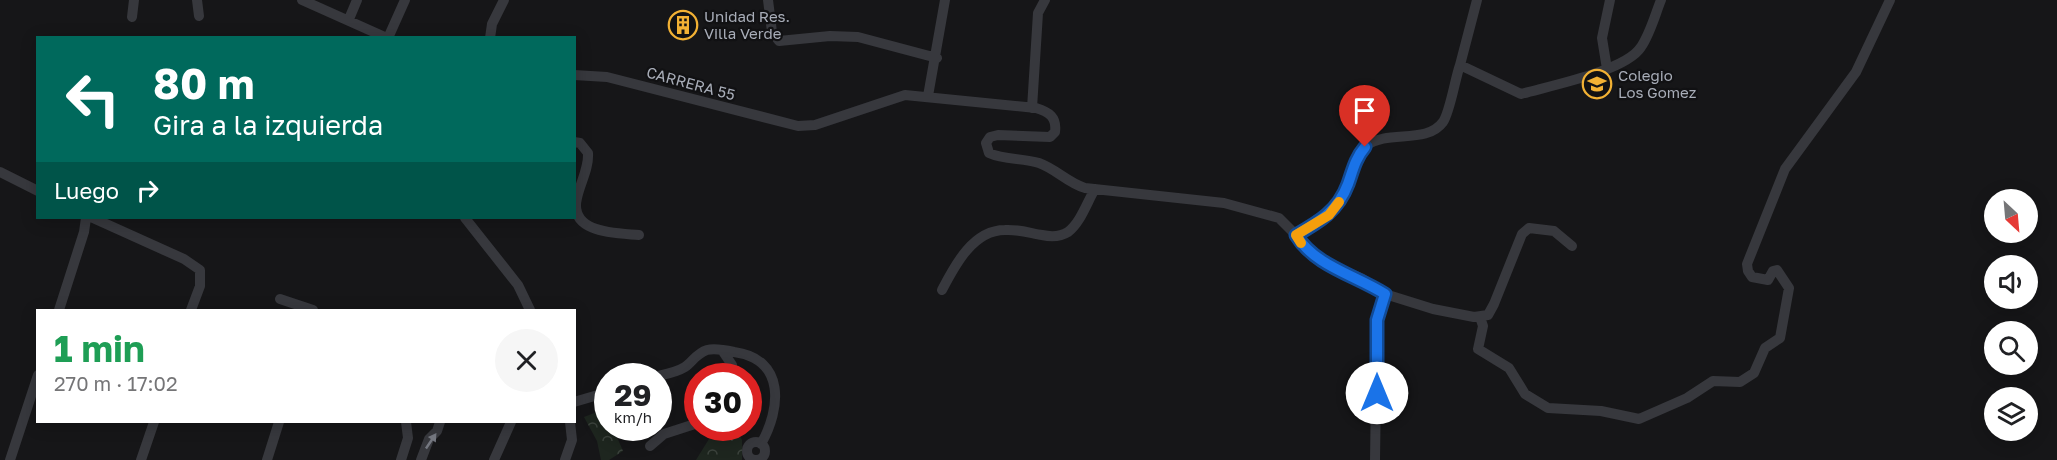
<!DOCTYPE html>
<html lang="es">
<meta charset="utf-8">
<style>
:root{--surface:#fff;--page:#f6f6f6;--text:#202124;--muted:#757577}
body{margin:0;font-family:"Golos Text",sans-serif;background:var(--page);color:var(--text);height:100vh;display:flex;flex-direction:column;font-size:22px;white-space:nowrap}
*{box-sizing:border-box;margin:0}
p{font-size:20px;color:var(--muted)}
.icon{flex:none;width:33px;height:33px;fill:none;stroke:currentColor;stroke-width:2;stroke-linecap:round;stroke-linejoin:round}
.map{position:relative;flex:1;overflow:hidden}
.sheet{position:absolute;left:36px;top:309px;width:540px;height:114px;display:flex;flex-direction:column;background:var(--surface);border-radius:0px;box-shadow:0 3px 15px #0003}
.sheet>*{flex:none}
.banner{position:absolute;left:36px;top:36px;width:540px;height:183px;border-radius:0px;box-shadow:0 3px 15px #0003;background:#00695c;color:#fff;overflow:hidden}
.needle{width:39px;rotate:154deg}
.buttons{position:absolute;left:1984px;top:189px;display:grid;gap:12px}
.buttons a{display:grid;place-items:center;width:54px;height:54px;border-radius:50%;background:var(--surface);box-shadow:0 3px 15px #0003;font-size:30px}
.speed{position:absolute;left:594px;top:363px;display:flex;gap:12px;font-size:30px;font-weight:700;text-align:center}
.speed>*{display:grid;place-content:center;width:78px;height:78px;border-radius:50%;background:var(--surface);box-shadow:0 3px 15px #0003;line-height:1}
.speed small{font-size:15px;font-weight:400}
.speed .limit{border:9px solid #d22;background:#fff;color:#111}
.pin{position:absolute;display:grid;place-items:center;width:51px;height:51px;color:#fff;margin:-62px -26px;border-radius:50% 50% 50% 0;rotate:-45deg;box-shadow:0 0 6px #0007}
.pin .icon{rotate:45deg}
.me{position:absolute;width:66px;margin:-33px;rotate:0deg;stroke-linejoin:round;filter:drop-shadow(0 0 4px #0008)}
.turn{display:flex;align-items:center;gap:21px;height:126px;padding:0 18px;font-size:27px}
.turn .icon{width:78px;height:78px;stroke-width:2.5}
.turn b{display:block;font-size:42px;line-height:51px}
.then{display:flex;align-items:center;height:57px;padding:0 18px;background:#0003;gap:12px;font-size:22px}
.round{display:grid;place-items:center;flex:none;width:63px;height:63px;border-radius:32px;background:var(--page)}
.headline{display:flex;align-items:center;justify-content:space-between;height:102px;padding:0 18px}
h1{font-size:36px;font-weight:700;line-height:45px;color:#1e9e55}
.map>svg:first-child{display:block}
.forest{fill:url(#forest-crowns)}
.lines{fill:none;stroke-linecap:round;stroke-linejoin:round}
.minor{stroke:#37383d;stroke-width:10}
.oneway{fill:#757881}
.route-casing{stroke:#114b97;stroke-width:15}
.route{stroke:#1a73e8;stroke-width:10}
.slow{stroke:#f59e0b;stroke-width:10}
.labels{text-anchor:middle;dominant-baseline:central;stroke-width:4.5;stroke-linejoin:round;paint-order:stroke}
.poi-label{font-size:15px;fill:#a8adb8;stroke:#111113;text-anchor:start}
.street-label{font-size:15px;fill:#a8adb8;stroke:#111113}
</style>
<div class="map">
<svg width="2057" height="460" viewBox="0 0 2057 460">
<defs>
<pattern id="forest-crowns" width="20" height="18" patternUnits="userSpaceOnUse" patternTransform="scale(1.5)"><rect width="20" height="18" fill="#1e261f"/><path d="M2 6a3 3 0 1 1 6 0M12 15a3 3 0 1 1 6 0" fill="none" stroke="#3c433d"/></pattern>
</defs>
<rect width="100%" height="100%" fill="#161618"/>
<path class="forest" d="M605 409 608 428H613L623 451 609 460H601L597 441 584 417Z
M711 428 737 431 742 440V460H696L709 439Z"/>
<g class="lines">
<path class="minor" d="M197 0 199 16
M302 0 387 38
M768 0 772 32 779 41 830 36 858 37 937 58
M132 17 134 0
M349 19 357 0
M388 38 405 0
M490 38 492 24 504 0
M1460 65 1477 0
M1607 69 1602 38 1610 0
M574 75 607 77 798 126 815 125 905 95 1036 108C1049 112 1057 117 1055 132L1050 137 998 135 990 137 986 143 989 153C1004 160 1023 158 1039 163 1056 169 1068 183 1085 188L1224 203 1279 218 1296 235C1311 227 1330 219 1339 203 1350 185 1349 159 1366 146 1388 129 1426 145 1443 122 1450 112 1455 79 1460 65L1521 94C1549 86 1626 71 1641 47 1650 34 1655 15 1661 0
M928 96 945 0
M1032 108 1038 13 1045 0
M574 142 580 143 588 153C589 169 580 183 577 198 568 234 618 233 639 235
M0 172 38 191
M93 218 184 259 200 270V286L191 310
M465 218 518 285 530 310
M1296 235 1305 250 1317 259 1361 278 1385 294 1433 309 1474 317 1488 315 1494 304 1522 234 1529 228 1554 231 1572 246
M942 290C955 265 973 230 1005 230 1017 229 1030 233 1042 235 1051 237 1060 237 1068 232 1081 222 1087 202 1095 189
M280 299 313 310
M59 310 84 232 86 218
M1480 317 1483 326 1478 349 1509 368 1525 394 1548 408 1601 411 1639 419 1687 398 1713 381 1740 382 1754 373 1765 348 1780 338 1789 288 1777 270 1773 271 1768 280 1752 277 1748 271 1747 264 1785 169 1856 72 1890 0
M722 350 732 365 733 376
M658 376C667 374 677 372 685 367 692 362 697 353 707 350 715 348 725 350 734 352 786 359 781 409 761 444
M574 402 608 392
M747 451a9 9 0 1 1 18 0a9 9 0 1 1-18 0Z
M650 446 664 434 698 423
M10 460 38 375
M141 460 154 422
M267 460 279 422
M401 460 408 438 406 422
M421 460 429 439 437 431 440 422
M494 460 511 422
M565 460 572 440 570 422
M1375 460 1377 320 1385 294"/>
</g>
<defs><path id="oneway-solid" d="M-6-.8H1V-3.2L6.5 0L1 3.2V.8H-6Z" transform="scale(1.5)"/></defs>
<use class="oneway" href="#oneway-solid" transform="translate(431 441) rotate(-56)"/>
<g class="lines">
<g class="route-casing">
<path id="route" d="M1365 147C1355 159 1353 170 1348 184 1338 211 1319 222 1296 235 1315 266 1355 275 1385 294L1377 320V393"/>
</g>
<use href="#route" class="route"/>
<path class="slow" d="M1301 243 1296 235 1329 215 1339 202"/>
</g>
<defs>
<g id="building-ring" transform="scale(1.5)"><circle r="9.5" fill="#111113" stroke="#f2b134" stroke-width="1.5"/><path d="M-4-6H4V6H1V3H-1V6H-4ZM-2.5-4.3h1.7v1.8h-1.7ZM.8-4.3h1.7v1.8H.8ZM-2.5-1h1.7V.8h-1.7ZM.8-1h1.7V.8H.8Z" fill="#f2b134"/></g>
<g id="school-ring" transform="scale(1.5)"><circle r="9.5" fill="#111113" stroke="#f2b134" stroke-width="1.5"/><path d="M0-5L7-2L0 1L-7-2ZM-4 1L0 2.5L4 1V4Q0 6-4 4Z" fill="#f2b134"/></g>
</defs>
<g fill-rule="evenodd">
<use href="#building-ring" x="683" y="25"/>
<use href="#school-ring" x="1597" y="84"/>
</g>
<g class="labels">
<g class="poi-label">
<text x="704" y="16">Unidad Res.<tspan x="704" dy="17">Villa Verde</tspan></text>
<text x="1618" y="75">Colegio<tspan x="1618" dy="17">Los Gomez</tspan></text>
</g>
<g class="street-label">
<text transform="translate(691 83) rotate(15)">CARRERA 55</text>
</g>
</g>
</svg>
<div class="buttons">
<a><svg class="needle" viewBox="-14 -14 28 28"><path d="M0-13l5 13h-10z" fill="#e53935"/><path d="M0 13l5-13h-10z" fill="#757577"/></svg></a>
<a><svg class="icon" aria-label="sound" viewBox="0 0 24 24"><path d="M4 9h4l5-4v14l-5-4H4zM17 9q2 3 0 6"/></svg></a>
<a><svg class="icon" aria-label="search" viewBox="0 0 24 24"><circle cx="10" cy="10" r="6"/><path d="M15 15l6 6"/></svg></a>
<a><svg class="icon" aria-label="layers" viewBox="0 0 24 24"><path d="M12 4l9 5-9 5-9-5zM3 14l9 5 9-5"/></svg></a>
</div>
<div class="speed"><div>29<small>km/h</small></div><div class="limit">30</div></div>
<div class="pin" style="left:1365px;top:147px;background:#d93025"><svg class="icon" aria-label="arrive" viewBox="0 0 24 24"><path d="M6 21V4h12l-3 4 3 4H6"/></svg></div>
<svg class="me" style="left:1377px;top:393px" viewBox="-20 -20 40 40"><circle r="19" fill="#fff"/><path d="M0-13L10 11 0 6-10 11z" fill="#1a73e8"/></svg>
<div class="banner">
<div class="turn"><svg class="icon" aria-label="left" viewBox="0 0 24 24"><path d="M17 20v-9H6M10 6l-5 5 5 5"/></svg><div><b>80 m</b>Gira a la izquierda</div></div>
<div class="then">Luego<svg class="icon" aria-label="right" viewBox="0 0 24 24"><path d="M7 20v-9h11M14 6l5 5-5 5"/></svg></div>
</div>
<section class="sheet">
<div class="headline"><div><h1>1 min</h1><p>270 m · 17:02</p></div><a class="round"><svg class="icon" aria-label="close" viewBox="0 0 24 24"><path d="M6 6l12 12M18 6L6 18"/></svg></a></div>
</section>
</div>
